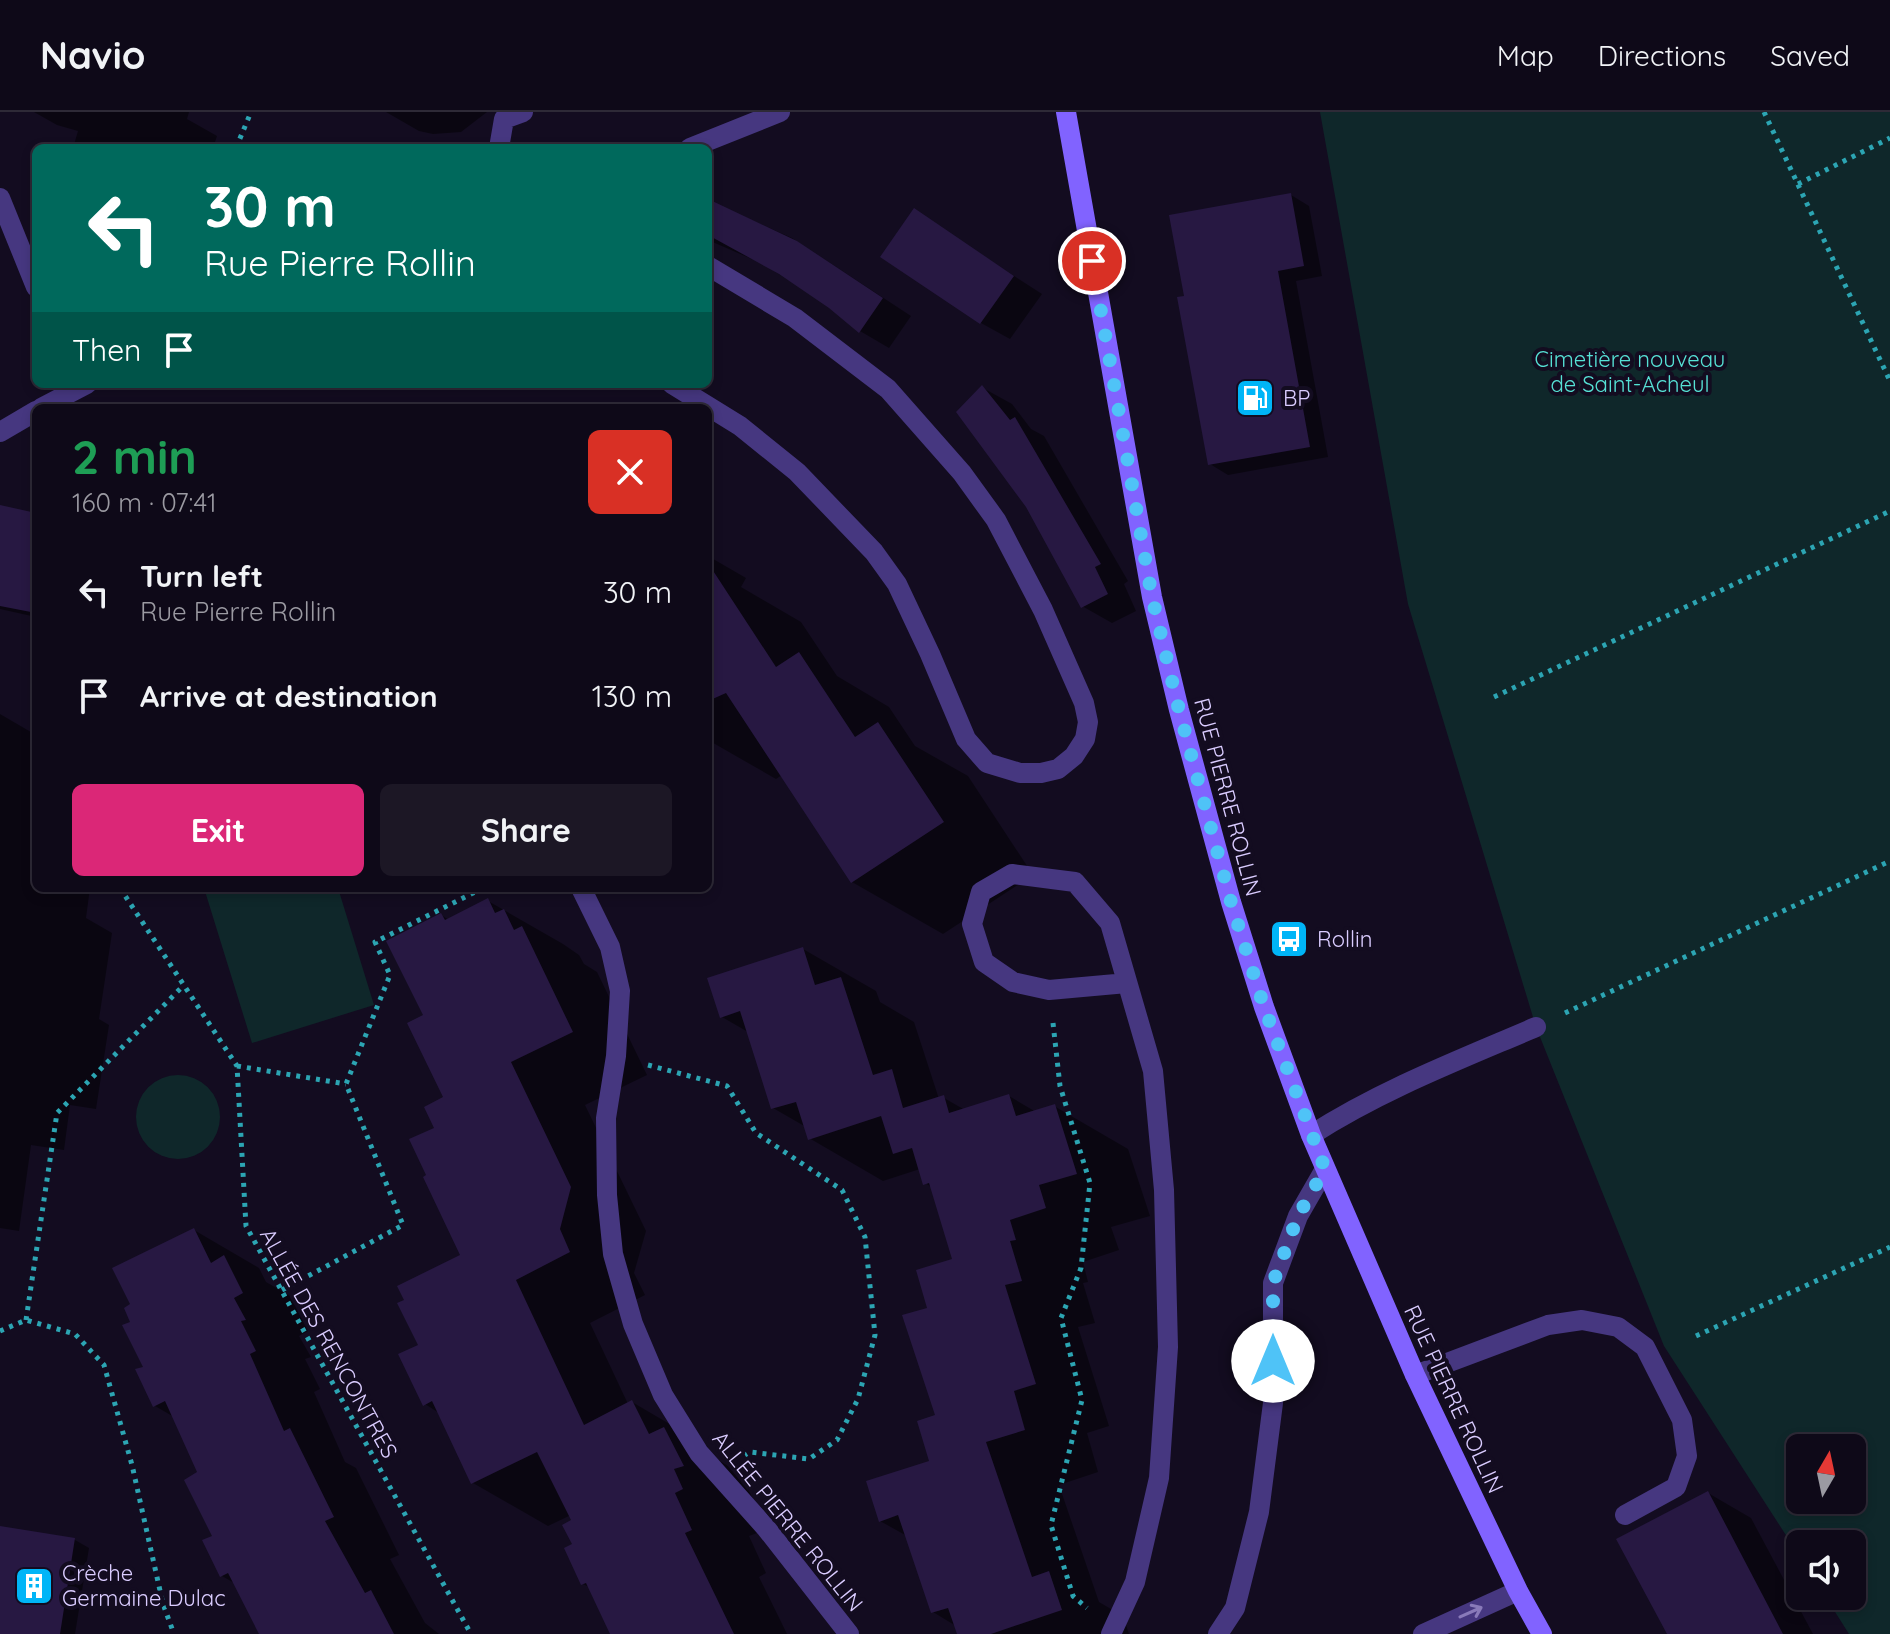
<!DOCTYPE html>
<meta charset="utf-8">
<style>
:root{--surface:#0e0918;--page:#1c1725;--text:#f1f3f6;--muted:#9b9aa2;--line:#2e2a37;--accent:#db2777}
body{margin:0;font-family:Quicksand,sans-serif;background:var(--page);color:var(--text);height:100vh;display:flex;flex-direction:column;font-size:30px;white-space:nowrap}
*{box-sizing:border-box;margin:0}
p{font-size:26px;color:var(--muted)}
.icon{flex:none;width:44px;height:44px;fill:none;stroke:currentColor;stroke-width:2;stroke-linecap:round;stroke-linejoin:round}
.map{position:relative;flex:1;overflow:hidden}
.sheet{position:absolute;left:32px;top:292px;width:680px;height:488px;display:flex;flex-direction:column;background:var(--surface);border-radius:12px;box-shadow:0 4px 12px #0003,0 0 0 2px var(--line)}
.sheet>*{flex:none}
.guide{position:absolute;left:32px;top:32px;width:680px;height:244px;border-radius:12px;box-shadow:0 4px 12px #0003,0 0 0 2px var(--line);background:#00695c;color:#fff;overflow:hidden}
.needle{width:52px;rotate:9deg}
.controls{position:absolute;left:1786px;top:1322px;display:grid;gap:16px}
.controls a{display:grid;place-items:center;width:80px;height:80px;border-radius:12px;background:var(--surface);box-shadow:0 4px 12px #0003,0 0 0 2px var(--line);font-size:40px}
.pin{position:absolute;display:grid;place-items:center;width:68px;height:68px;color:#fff;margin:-34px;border:4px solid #fff;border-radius:50%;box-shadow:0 2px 8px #0007}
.me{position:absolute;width:88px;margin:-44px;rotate:0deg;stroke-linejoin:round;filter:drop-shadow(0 0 6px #0008)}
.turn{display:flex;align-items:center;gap:28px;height:168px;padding:0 40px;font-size:36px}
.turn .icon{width:104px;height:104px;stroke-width:2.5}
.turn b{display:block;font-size:56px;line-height:68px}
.then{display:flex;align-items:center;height:76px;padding:0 40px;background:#0003;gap:16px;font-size:30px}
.round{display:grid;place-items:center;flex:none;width:84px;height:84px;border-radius:12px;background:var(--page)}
.summary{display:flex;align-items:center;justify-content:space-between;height:136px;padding:0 40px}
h1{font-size:48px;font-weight:800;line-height:60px;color:#1e9e55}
.cta{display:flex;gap:16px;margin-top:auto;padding:16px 40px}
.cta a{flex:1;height:92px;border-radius:12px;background:var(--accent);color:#fff;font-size:32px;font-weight:800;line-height:92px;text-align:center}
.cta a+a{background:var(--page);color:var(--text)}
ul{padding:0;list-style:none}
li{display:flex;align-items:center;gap:24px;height:104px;padding:0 40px}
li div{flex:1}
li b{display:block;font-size:30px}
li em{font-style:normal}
header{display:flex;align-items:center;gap:48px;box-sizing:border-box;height:112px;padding:0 40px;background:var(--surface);border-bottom:2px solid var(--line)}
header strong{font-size:38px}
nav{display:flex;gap:44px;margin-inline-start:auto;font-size:28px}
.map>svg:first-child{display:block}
.green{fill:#0f272a;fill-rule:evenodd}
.shadow{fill:#0007}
.building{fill:#271842}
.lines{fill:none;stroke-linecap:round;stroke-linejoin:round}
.path{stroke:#2ca5b3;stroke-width:5;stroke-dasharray:4 6;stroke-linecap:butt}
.lane{stroke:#463780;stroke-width:20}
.street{stroke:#463780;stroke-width:20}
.secondary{stroke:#8163ff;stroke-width:20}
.oneway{stroke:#897ab9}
.route{stroke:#4fc3f7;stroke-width:14;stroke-dasharray:0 25.2}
.labels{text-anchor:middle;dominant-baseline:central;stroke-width:8;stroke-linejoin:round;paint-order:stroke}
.park-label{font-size:22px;fill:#56e1d5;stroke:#130c20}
.poi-label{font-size:22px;fill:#daccff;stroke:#130c20;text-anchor:start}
.street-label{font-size:22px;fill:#daccff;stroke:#130c20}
</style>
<header>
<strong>Navio</strong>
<nav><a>Map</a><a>Directions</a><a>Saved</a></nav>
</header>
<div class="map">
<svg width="1890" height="1522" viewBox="0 0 1890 1522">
<rect width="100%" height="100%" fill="#130c20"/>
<path class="green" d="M1320 0H1890V1522H1849L1825 1484H1852V1432H1800V1445L1664 1234 1536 915 1408 492ZM1800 1336H1852V1388H1800Z
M204 776H338L374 893 252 931Z
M136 1005a42 42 0 1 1 84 0a42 42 0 1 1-84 0Z"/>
<path class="shadow" d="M34 0H189L187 7 217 24 213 36H73L78 19 57 13Z
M386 0H487L461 20 433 22 419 19Z
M1291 83 1309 94 1322 164 1296 169 1328 345 1228 363 1210 352 1186 186Z
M708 89 792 126 911 204 889 236 860 219 830 194 761 151 708 128Z
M914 99 1042 182 1010 227 981 211Z
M983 276 1012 292 1031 317 1044 324 1128 469 1124 472 1136 499 1112 511 1082 494Z
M0 395 36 403V505L0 497Z
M708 444 746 466 741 475 801 510 837 564 889 595 915 634 968 664 1033 763 943 822 852 770 782 663 776 667 708 628Z
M0 602 36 623V776H90L86 806 112 821 99 907 109 913 96 997 70 993 64 1038 31 1033 19 1119 0 1116Z
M488 789 563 832 579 843 584 852 597 860 647 963 585 993 646 1119 634 1161 645 1183 590 1211 628 1292 632 1290 707 1334 713 1345 740 1361 758 1397 757 1421 749 1424 766 1461 759 1465 787 1522H613L591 1476 583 1472 571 1403 548 1414 473 1371 439 1301 425 1292 463 1144 429 1064 436 1017 446 986 426 904 441 803 449 808Z
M803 837 876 879 880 890 914 910 939 987 944 986 965 998 1009 984 1036 1000 1054 994 1128 1037 1150 1104 1111 1115 1119 1138 1083 1150 1088 1170 1083 1171 1095 1211 1078 1215 1109 1314 1087 1321 1098 1360 1059 1373 1099 1490 1123 1504 1129 1522H959L956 1514 933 1500 907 1424 880 1409 931 1350 938 1304 929 1197 955 1149 933 1076 925 1071 920 1057 883 1069 809 1026 806 1015 773 996 748 920 722 905Z
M194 1118 259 1156 266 1170 290 1184 308 1219 299 1224 311 1245 305 1247 320 1277 314 1280 345 1350 356 1356 399 1443 390 1447 425 1511 439 1522H261L236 1472 222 1464 200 1361 174 1305 155 1294 133 1211Z
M1708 1381 1751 1406 1813 1522H1669Z
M0 1416 75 1428 89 1436 75 1522H0Z"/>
<path class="building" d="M1291 81 1304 154 1278 159 1310 335 1208 353 1177 185 1184 184 1169 103Z
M708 87 797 129 883 186 859 221 829 196 779 162 708 123Z
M914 96 1014 164 980 212 880 145Z
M982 273 1010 308 1015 305 1101 452 1095 455 1108 482 1081 496 1026 395 956 300Z
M0 393 36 401V501L0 494Z
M708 451 776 555 799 540 855 625 878 610 944 710 851 771 726 581 708 589Z
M488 786 495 801 504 797 514 818 522 814 573 920 511 950 571 1075 560 1117 570 1140 516 1168 584 1313 632 1288 649 1322 664 1315 684 1354 674 1357 683 1377 675 1381 692 1418 685 1421 734 1522H610L586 1471 581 1473 564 1436 572 1432 562 1413 571 1408 537 1340 471 1372 432 1289 423 1294 398 1242 418 1233 397 1191 404 1188 397 1174 460 1143 423 1065 426 1063 409 1027 434 1016 424 995 443 985 407 911 423 903 386 829 441 801 445 808Z
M803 835 815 873 841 865 873 963 892 957 903 996 944 983 949 1001 1009 982 1016 1004 1055 992 1077 1062 1039 1073 1046 1096 1010 1108 1016 1128 1010 1129 1022 1169 1005 1173 1036 1272 1014 1279 1025 1318 986 1330 1032 1465 1049 1459 1062 1498 991 1522H957L948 1496 931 1501 898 1403 879 1410 866 1369 929 1349 917 1309 935 1303 902 1203 927 1196 916 1158 952 1147 929 1071 923 1073 912 1036 893 1042 881 1004 808 1028 796 990 771 997 740 899 720 906 707 866Z
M194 1116 211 1151 224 1143 243 1181 234 1186 246 1208 241 1209 256 1239 250 1242 284 1319 290 1316 334 1405 325 1409 365 1481 371 1478 394 1522H259L228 1461 220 1465 202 1428 212 1424 184 1368 197 1360 165 1289 153 1295 135 1257 143 1255 122 1213 130 1210 124 1196 130 1192 112 1156Z
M1708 1379 1783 1522H1667L1616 1427Z
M0 1414 75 1426 60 1522H0Z"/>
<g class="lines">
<path class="path" d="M1764 0 1890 269
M236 36 251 0
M1798 72 1890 26
M1494 585 1890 399
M120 776 237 954 246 1114 471 1522
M1565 901 1890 749
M1053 911 1060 974 1090 1071 1081 1156 1061 1206 1082 1288 1051 1413 1073 1484 1087 1496
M648 953 727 974 756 1021 842 1078 865 1125 875 1223 858 1287 837 1328 809 1347 750 1340 745 1343
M237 954 346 972
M282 1178 403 1113 346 972 390 863 375 830 483 776
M26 1208 57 1001 184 873
M0 1219 26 1208 75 1222 104 1253 132 1353 163 1492 174 1522
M1696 1224 1890 1135"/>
<path class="lane" d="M499 36 504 7 523 0
M672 272 740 314 797 360 874 440 897 472 930 542 966 627 987 651 1020 661H1041L1058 657 1074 644 1085 627 1088 610 1084 591 1043 498 996 408 962 361 888 277 795 206 708 154
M1311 1023C1381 978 1459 948 1536 915
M1415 1263 1548 1213 1582 1208 1618 1215 1645 1235 1682 1308 1687 1344 1676 1375 1625 1403
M1111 1522 1135 1470 1159 1366 1168 1235 1164 1078 1153 959 1110 811 1075 770 1012 762 981 780 972 812 984 850 1013 870 1049 878 1127 871"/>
<path class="street" d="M690 36 780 0
M0 86 36 175
M41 296 87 272
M0 320 36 299
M581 776 610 835 620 879 616 944 606 1006 607 1083 613 1142 633 1212 663 1283 699 1341 766 1416 849 1522
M1218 1522 1235 1496 1259 1400 1273 1291V1171L1298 1104 1325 1057
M1423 1522 1518 1479"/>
<path class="secondary" d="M1066 0 1152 485 1179 598 1231 790 1264 895 1311 1023 1415 1263 1518 1479 1542 1522"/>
</g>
<defs><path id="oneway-shaft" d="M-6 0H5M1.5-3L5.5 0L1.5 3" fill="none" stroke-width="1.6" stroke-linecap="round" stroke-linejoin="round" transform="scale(2)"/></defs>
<use class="oneway" href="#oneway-shaft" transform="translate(1471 1500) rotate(-24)"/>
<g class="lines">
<path class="route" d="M1092 149 1152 485 1179 598 1231 790 1264 895 1325 1057 1298 1104 1273 1171V1249"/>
</g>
<defs>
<g id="fuel-square" transform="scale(2)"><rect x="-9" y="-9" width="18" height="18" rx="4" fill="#00b5f7" stroke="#130c20"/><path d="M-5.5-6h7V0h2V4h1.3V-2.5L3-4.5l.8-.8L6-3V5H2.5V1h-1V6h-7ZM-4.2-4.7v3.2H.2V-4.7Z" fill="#fff"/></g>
<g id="bus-square" transform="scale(2)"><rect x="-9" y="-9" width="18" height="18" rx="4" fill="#00b5f7" stroke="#130c20"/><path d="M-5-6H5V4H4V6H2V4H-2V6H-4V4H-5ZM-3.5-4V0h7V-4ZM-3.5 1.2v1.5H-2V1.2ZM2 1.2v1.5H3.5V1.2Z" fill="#fff"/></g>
<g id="building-square" transform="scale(2)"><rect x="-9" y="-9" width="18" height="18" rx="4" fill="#00b5f7" stroke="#130c20"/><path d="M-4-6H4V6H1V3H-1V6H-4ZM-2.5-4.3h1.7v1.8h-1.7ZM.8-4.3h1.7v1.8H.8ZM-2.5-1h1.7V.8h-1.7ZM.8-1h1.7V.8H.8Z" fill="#fff"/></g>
</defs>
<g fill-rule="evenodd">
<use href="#fuel-square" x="1255" y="286"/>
<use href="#bus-square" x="1289" y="827"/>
<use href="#building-square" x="34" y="1474"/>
</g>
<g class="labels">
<g class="park-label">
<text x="1630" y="247">Cimetière nouveau<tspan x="1630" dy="25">de Saint-Acheul</tspan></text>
</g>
<g class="poi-label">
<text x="1283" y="286">BP</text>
<text x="1317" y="827">Rollin</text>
<text x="62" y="1461">Crèche<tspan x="62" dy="25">Germaine Dulac</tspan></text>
</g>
<g class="street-label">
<text transform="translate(1228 685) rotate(75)">RUE PIERRE ROLLIN</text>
<text transform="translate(329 1231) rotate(61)">ALLÉE DES RENCONTRES</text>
<text transform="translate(1454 1287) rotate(65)">RUE PIERRE ROLLIN</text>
<text transform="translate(788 1409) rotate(51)">ALLÉE PIERRE ROLLIN</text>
</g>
</g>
</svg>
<div class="controls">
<a><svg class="needle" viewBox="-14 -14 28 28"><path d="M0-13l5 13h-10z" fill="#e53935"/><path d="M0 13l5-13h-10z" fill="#9b9aa2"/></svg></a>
<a><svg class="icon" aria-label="sound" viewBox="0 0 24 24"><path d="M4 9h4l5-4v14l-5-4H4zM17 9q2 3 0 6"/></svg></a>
</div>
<div class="pin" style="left:1092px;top:149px;background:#d93025"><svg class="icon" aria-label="arrive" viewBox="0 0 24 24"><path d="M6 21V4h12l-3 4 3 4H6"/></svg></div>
<svg class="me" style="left:1273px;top:1249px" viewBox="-20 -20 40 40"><circle r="19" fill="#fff"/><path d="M0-13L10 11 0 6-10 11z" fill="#4fc3f7"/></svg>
<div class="guide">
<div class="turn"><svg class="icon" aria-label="left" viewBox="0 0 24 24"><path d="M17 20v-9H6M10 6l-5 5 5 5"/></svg><div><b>30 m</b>Rue Pierre Rollin</div></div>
<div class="then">Then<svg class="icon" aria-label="arrive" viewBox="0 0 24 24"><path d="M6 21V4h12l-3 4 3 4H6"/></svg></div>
</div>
<section class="sheet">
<div class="summary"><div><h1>2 min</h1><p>160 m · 07:41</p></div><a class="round" style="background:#d93025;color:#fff"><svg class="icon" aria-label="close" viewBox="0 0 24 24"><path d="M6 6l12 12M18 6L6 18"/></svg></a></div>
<ul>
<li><svg class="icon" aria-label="left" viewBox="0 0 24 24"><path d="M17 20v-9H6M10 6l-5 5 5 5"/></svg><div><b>Turn left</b><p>Rue Pierre Rollin</p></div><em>30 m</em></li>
<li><svg class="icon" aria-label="arrive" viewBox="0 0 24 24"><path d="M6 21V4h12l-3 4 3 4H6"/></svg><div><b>Arrive at destination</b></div><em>130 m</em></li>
</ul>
<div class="cta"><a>Exit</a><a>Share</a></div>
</section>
</div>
